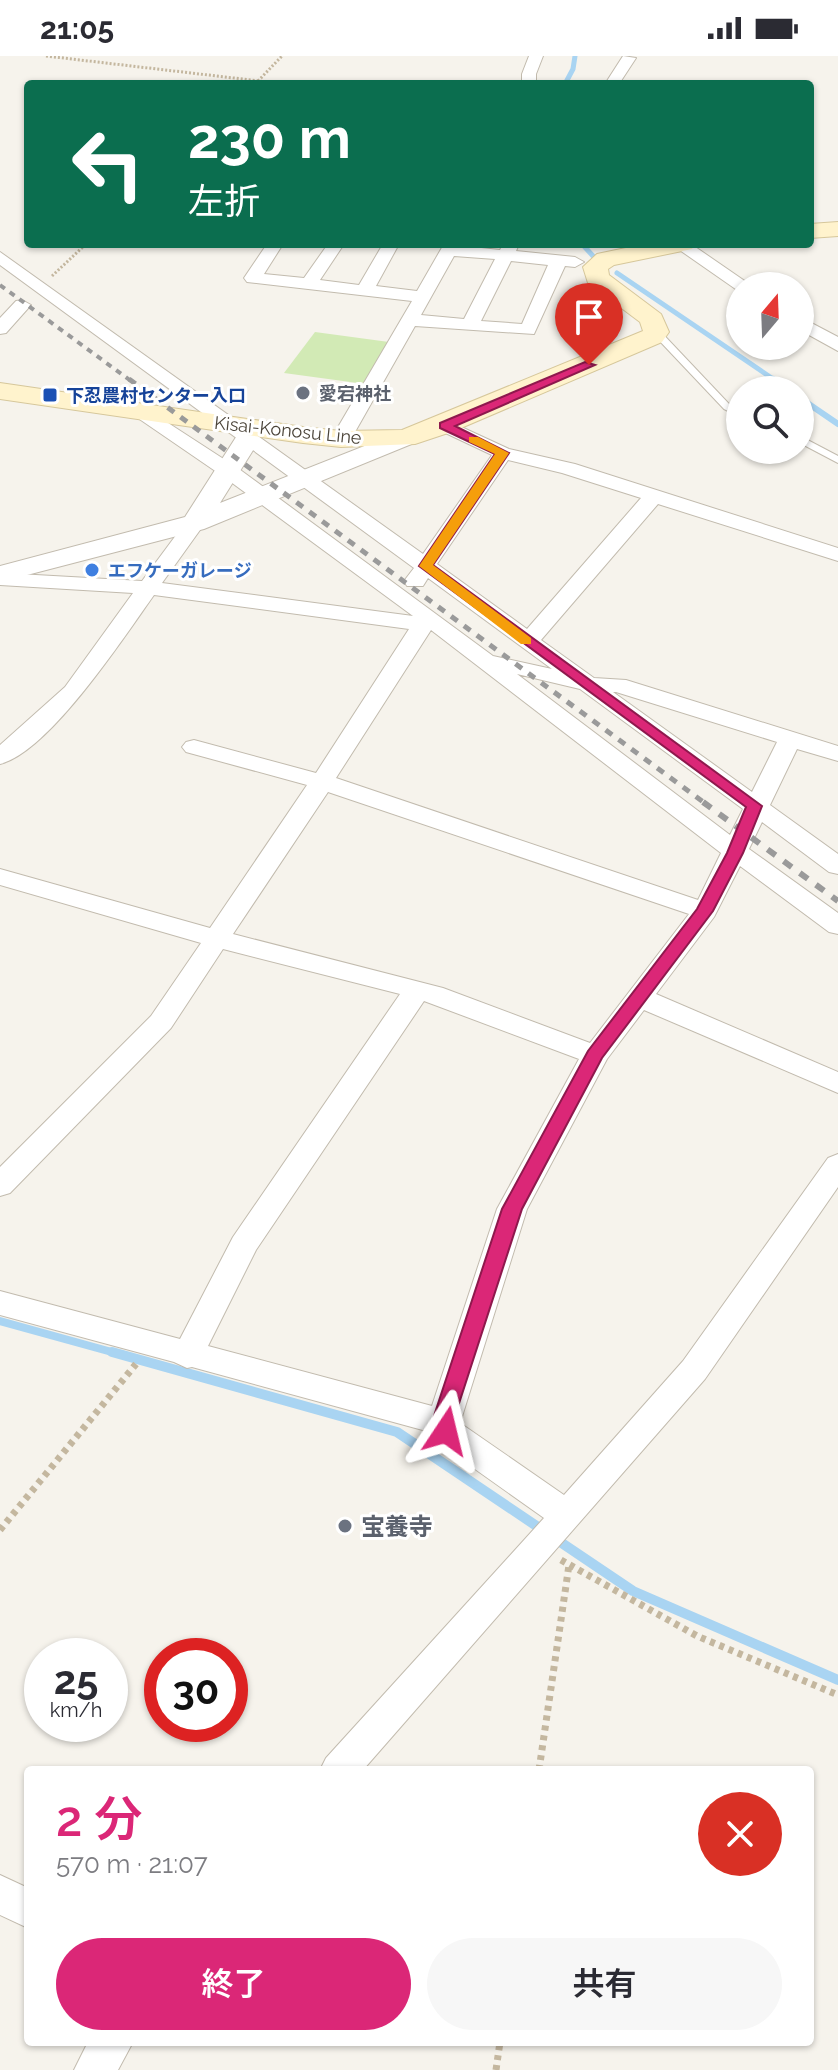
<!DOCTYPE html>
<html lang="ja">
<meta charset="utf-8">
<style>
:root{--surface:#fff;--page:#f7f7f7;--text:#2b2b33;--muted:#7c7c81;--accent:#db2777}
body{margin:0;font-family:Raleway,"Noto Sans JP",sans-serif;background:var(--page);color:var(--text);height:100vh;display:flex;flex-direction:column;font-size:30px;white-space:nowrap}
*{box-sizing:border-box;margin:0}
p{font-size:26px;color:var(--muted)}
.icon{flex:none;width:44px;height:44px;fill:none;stroke:currentColor;stroke-width:2;stroke-linecap:round;stroke-linejoin:round}
.map{position:relative;flex:1;overflow:hidden}
.panel{position:absolute;left:24px;top:1710px;width:790px;height:280px;display:flex;flex-direction:column;background:var(--surface);border-radius:8px;box-shadow:0 2px 6px #0004}
.panel>*{flex:none}
.banner{position:absolute;left:24px;top:24px;width:790px;height:168px;border-radius:8px;box-shadow:0 2px 6px #0004;background:#0b6e4f;color:#fff;overflow:hidden}
.needle{width:52px;rotate:19deg}
.buttons{position:absolute;left:726px;top:216px;display:grid;gap:16px}
.buttons a{display:grid;place-items:center;width:88px;height:88px;border-radius:50%;background:var(--surface);box-shadow:0 2px 6px #0004;font-size:40px}
.speed{position:absolute;left:24px;top:1582px;display:flex;gap:16px;font-size:40px;font-weight:700;text-align:center}
.speed>*{display:grid;place-content:center;width:104px;height:104px;border-radius:50%;background:var(--surface);box-shadow:0 2px 6px #0004;line-height:1}
.speed small{font-size:20px;font-weight:400}
.speed .limit{border:12px solid #d22;background:#fff;color:#111}
.pin{position:absolute;display:grid;place-items:center;width:68px;height:68px;color:#fff;margin:-82px -34px;border-radius:50% 50% 50% 0;rotate:-45deg;box-shadow:0 0 8px #0007}
.pin .icon{rotate:45deg}
.me{position:absolute;width:88px;margin:-44px;rotate:10deg;stroke-linejoin:round;filter:drop-shadow(0 0 6px #0008)}
.turn{display:flex;align-items:center;gap:28px;height:168px;padding:0 32px;font-size:36px}
.turn .icon{width:104px;height:104px;stroke-width:2.5}
.turn b{display:block;font-size:56px;line-height:68px}
.round{display:grid;place-items:center;flex:none;width:84px;height:84px;border-radius:42px;background:var(--page)}
.headline{display:flex;align-items:center;justify-content:space-between;height:136px;padding:0 32px}
h1{font-size:48px;font-weight:600;line-height:60px;color:var(--accent)}
.action{display:flex;gap:16px;margin-top:auto;padding:16px 32px}
.action a{flex:1;height:92px;border-radius:48px;background:var(--accent);color:#fff;font-size:32px;font-weight:600;line-height:92px;text-align:center}
.action a+a{background:var(--page);color:var(--text)}
.status{display:flex;justify-content:space-between;align-items:center;height:56px;padding:0 40px;background:var(--surface);direction:ltr}
.status svg{height:22px;fill:currentColor}
.map>svg:first-child{display:block}
.green{fill:#d2eab5}
.lines{fill:none;stroke-linecap:round;stroke-linejoin:round}
.stream-far3{stroke:#a9d4f2;stroke-width:5}
.stream-far2{stroke:#a9d4f2;stroke-width:6}
.stream-far1{stroke:#a9d4f2;stroke-width:8}
.stream{stroke:#a9d4f2;stroke-width:10}
.service-casing{stroke:#c2bbae;stroke-width:2}
.minor-casing{stroke:#c2bbae;stroke-width:2}
.tertiary-casing{stroke:#c2bbae;stroke-width:2}
.secondary-casing{stroke:#d6c79b;stroke-width:2}
.path-far1{stroke:#c4b79f;stroke-width:3;stroke-dasharray:2 2;stroke-linecap:butt}
.path{stroke:#c4b79f;stroke-width:7;stroke-dasharray:5 5;stroke-linecap:butt}
.service{fill:#fff;fill-rule:evenodd}
.minor{fill:#fff;fill-rule:evenodd}
.tertiary{fill:#fff;fill-rule:evenodd}
.secondary{fill:#fff3cd;fill-rule:evenodd}
.rail-far2{stroke:#9a9a9a;stroke-width:4;stroke-dasharray:6 6;stroke-linecap:butt}
.rail-far1{stroke:#9a9a9a;stroke-width:5;stroke-dasharray:8 8;stroke-linecap:butt}
.rail{stroke:#9a9a9a;stroke-width:6;stroke-dasharray:10 10;stroke-linecap:butt}
.route{fill:#db2777;stroke:#8e194d;stroke-width:2}
.slow{fill:#f59e0b}
.worship-dot{fill:#6b7280;stroke:#fff;stroke-width:3}
.transit-dot{fill:#1a4fb4;stroke:#fff;stroke-width:3}
.shop-dot{fill:#3f7fe0;stroke:#fff;stroke-width:3}
.labels{text-anchor:middle;dominant-baseline:central;stroke-width:6;stroke-linejoin:round;paint-order:stroke}
.far-worship-label{font-size:18px;font-weight:bold;fill:#5b616d;stroke:#fff;text-anchor:start}
.far-transit-label{font-size:18px;font-weight:bold;fill:#164399;stroke:#fff;text-anchor:start}
.far-street-label{font-size:18px;fill:#4b4439;stroke:#fff}
.far-shop-label{font-size:18px;font-weight:bold;fill:#366cbe;stroke:#fff;text-anchor:start}
.near-worship-label{font-size:24px;font-weight:bold;fill:#5b616d;stroke:#fff;text-anchor:start}
</style>
<div class="status"><b>21:05</b><svg viewBox="0 0 49 12"><path d="M0 12V9h3v3zM5 12V6h3v6zM10 12V3h3v9zM15 12V0h3v12zM26 1h20v11H26zM47 4h2v5h-2z"/></svg></div>
<div class="map">
<svg width="838" height="2014" viewBox="0 0 838 2014">
<rect width="100%" height="100%" fill="#f6f3ec"/>
<path class="green" d="M315 276 389 286 365 328 284 317Z"/>
<g class="lines">
<path class="stream-far3" d="M565 28 573 13 575 0
M582 188 593 200
M617 217 776 325"/>
<path class="stream-far2" d="M773 323 788 334
M800 342 838 368"/>
<path class="stream-far1" d="M0 1265 119 1298"/>
<path class="stream" d="M112 1296 397 1376 633 1535 838 1624"/>
<g class="service-casing">
<path id="service" d="M653 274H659L730 349 740 354V361L724 353 653 278Z
M800 380 838 400V407L800 387Z"/>
</g>
<g class="minor-casing">
<path id="minor" d="M529 0H543L536 18V28H522V18Z
M623 0 636 2 619 28H605Z
M267 188H283L264 218 304 222 328 188H344L320 224 359 229 383 188H399L376 230 417 235 444 188 500 194 503 188H519L516 195 575 201 584 206 575 211 565 210 534 278 415 270 351 383 341 389 331 383 412 245 247 226 244 222ZM454 200 495 203 464 263 421 259ZM511 205 548 209 522 268 481 265Z
M671 188H691L752 230H740V235L737 234Z
M0 196 423 498 492 399 437 373 434 369 437 365 444 363 509 393 575 408 838 492V505L658 448 541 584 594 622 626 624 838 690V705L797 693 770 749 838 798V818L829 816 762 766 749 793 838 857V878L829 876 740 810 714 861 656 938 838 1016V1037L644 954 607 1003 527 1153 460 1367 564 1439 683 1305 828 1102 838 1098V1131L705 1323 363 1714H320L326 1702 544 1462 434 1384 430 1376 192 1311 187 1312 174 1306 0 1259V1235L180 1283 233 1181 400 938 223 893 171 972 10 1137 0 1140V1111L151 960 201 887 0 829V813L210 872 307 729 186 696 182 691 186 686 194 684 316 717 409 573 154 539C124 581 49 696 0 708V689L65 631 133 537 0 529V517L142 525 188 463 195 461 205 467 162 527 413 560 224 421 135 360 132 356 142 350 239 413 493 600 552 613 428 522 423 530H407L404 525 414 512 0 209ZM508 404 562 417 641 442 527 573 437 508ZM431 574 721 797 698 844 336 722ZM517 618 580 633 743 753 730 779ZM613 636H616L777 686 752 736ZM328 736 689 858 590 987 443 932 233 878ZM424 945 579 1003 497 1153 432 1350 208 1290 256 1194Z
M22 244 31 249 6 277 0 278V262L16 245Z
M800 261 838 281V295L800 274Z
M0 1819 28 1832V1872L0 1859Z
M88 1986H133L118 2014H74Z"/>
</g>
<g class="tertiary-casing">
<path id="tertiary" d="M405 374 414 377 418 382 414 387 204 473 0 526V510L185 461 238 378H256L260 383 220 447Z"/>
</g>
<g class="secondary-casing">
<path id="secondary" d="M838 166V180L810 182V168Z
M645 188H695L692 193 614 209 608 213 609 219 661 258 669 276 662 286 454 375 415 388 341 391 303 387 0 343V327L303 371 341 375 402 374 643 275 640 266 588 227 583 211 597 198Z"/>
</g>
<path class="path-far1" d="M46 0 285 28
M258 25 282 0
M52 220 86 188"/>
<path class="path" d="M0 1474 136 1308
M561 1504 697 1580 838 1639
M539 1714 569 1509
M496 2014 500 1986"/>
<use href="#service" class="service"/>
<use href="#minor" class="minor"/>
<use href="#tertiary" class="tertiary"/>
<use href="#secondary" class="secondary"/>
<path class="rail-far2" d="M0 229 131 325"/>
<path class="rail-far1" d="M129 323 706 748"/>
<path class="rail" d="M703 746 838 845"/>
</g>
<path class="route" d="M585 306 595 309 455 370 509 397 433 509 762 750 743 797 713 855 602 1002 522 1153 453 1366 457 1375 453 1381 446 1383 438 1381 432 1366 502 1153 588 995 697 853 727 797 746 751 419 510 495 398 440 372V367Z"/>
<path class="slow" d="M469 381H478L509 397 433 509 531 582V588H521L419 510 495 398 469 386Z"/>
<g class="worship-dot">
<circle cx="303" cy="337" r="8"/>
<circle cx="345" cy="1470" r="8"/>
</g>
<rect class="transit-dot" x="42" y="331" width="16" height="16" rx="4"/>
<circle class="shop-dot" cx="92" cy="514" r="8"/>
<g class="labels">
<g class="far-worship-label">
<text x="319" y="337">愛宕神社</text>
</g>
<g class="far-transit-label">
<text x="66" y="339">下忍農村センター入口</text>
</g>
<g class="far-street-label">
<text transform="translate(288 374) rotate(6)">Kisai-Konosu Line</text>
</g>
<g class="far-shop-label">
<text x="108" y="514">エフケーガレージ</text>
</g>
<g class="near-worship-label">
<text x="361" y="1470">宝養寺</text>
</g>
</g>
</svg>
<div class="buttons">
<a><svg class="needle" viewBox="-14 -14 28 28"><path d="M0-13l5 13h-10z" fill="#e53935"/><path d="M0 13l5-13h-10z" fill="#7c7c81"/></svg></a>
<a><svg class="icon" aria-label="search" viewBox="0 0 24 24"><circle cx="10" cy="10" r="6"/><path d="M15 15l6 6"/></svg></a>
</div>
<div class="speed"><div>25<small>km/h</small></div><div class="limit">30</div></div>
<div class="pin" style="left:589px;top:309px;background:#d93025"><svg class="icon" aria-label="arrive" viewBox="0 0 24 24"><path d="M6 21V4h12l-3 4 3 4H6"/></svg></div>
<svg class="me" style="left:446px;top:1375px" viewBox="-20 -20 40 40"><path d="M0-17L14 15 0 8-14 15z" fill="#db2777" stroke="#fff" stroke-width="4"/></svg>
<div class="banner">
<div class="turn"><svg class="icon" aria-label="left" viewBox="0 0 24 24"><path d="M17 20v-9H6M10 6l-5 5 5 5"/></svg><div><b>230 m</b>左折</div></div>
</div>
<section class="panel">
<div class="headline"><div><h1>2 分</h1><p>570 m · 21:07</p></div><a class="round" style="background:#d93025;color:#fff"><svg class="icon" aria-label="close" viewBox="0 0 24 24"><path d="M6 6l12 12M18 6L6 18"/></svg></a></div>
<div class="action"><a>終了</a><a>共有</a></div>
</section>
</div>
